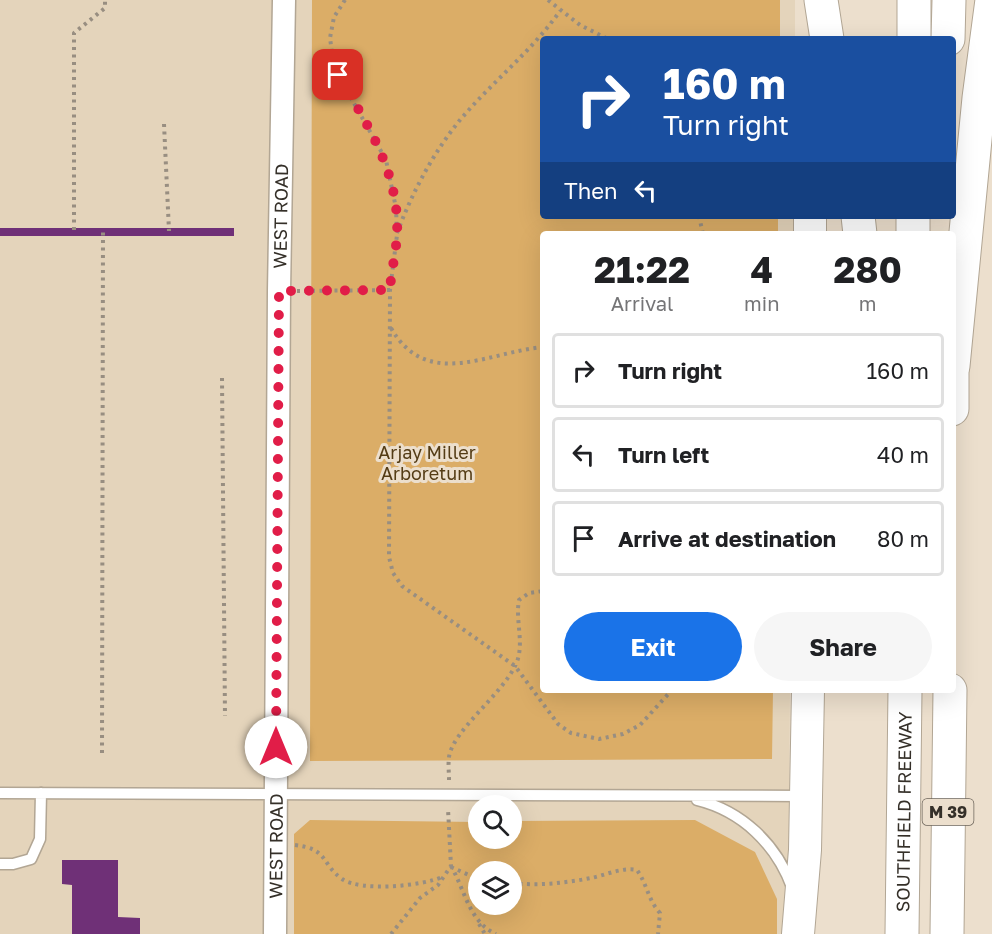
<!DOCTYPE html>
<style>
:root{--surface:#fff;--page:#f6f6f6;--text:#202124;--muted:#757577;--line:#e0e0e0;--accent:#1a73e8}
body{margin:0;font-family:"Golos Text",sans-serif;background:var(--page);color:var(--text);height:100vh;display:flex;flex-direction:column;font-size:22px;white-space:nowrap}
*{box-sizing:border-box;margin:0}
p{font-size:20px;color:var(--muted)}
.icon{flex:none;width:33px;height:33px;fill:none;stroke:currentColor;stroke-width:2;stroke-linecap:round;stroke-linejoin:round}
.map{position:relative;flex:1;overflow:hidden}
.side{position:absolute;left:540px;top:231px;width:416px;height:462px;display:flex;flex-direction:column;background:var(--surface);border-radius:6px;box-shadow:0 6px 24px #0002}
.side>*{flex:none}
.hud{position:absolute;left:540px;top:36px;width:416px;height:183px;border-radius:6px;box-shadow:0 6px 24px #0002;background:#1a4fa0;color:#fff;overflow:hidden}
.fabs{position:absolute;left:468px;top:795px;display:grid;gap:12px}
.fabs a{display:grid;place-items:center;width:54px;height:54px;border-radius:50%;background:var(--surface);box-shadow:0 6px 24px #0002;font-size:30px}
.pin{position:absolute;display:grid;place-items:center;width:51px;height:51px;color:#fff;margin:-26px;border-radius:12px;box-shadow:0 3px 9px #0006}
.me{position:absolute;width:66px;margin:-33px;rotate:0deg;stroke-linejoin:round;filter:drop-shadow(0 0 4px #0008)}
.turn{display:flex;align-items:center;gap:21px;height:126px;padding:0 24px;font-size:27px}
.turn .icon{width:78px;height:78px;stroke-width:2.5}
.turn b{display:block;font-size:42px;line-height:51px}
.then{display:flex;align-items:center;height:57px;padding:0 24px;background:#0003;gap:12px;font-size:22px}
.eta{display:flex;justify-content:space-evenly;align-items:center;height:102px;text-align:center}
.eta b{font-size:36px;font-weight:700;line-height:42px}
.button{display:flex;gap:12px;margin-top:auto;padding:12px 24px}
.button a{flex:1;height:69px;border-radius:36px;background:var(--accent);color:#fff;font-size:24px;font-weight:700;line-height:69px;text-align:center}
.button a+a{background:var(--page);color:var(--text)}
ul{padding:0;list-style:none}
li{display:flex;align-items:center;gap:18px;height:75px;margin:0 12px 9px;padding:0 12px;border:3px solid var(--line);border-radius:6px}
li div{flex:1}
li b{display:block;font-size:22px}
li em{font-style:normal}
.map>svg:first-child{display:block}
.built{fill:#e4d4bb;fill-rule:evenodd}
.green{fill:#dbad67;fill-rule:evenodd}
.building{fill:#6f3077}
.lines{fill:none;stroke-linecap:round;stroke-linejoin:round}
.service-casing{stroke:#b2a694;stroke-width:13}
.minor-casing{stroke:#b2a694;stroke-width:25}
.secondary-casing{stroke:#b2a694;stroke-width:34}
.motorway-casing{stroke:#b2a694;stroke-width:35}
.path{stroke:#988e81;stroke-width:4;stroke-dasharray:3 4.5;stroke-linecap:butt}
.service{stroke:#fff;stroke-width:10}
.minor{stroke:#fff;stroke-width:22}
.secondary{stroke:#fff;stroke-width:32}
.motorway{stroke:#fff;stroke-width:33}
.route{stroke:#e11d48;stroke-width:10;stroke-dasharray:0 18}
.labels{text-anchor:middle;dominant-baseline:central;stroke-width:6;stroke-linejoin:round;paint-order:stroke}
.shield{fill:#ecdfcd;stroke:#6c645a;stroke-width:1.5}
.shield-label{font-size:16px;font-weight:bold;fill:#353029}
.street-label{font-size:18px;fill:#353029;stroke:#ecdfcd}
.park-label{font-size:18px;fill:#543c15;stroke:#ecdfcd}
</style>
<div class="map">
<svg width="992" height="934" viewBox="0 0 992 934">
<rect width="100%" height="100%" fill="#ecdfcd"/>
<path class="built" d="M0 0H795V39H543V216H794V234H543V690H790L788 934H0ZM478 806H512V838H478ZM478 872H512V904H478Z"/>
<path class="green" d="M312 0H780V39H543V216H778V234H543V690H773L772 759 310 761Z
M310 820 478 822V838H512V821L695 820 755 852 777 899V934H294V834ZM478 872H512V904H478Z"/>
<path class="building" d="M0 228H234V236H0Z
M62 860H118V917L140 918V934H72V885L62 884Z"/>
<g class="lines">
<g class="service-casing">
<path id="service" d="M0 793 803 796
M697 800C742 811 776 844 792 887
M0 864H13L31 859 40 839 41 793"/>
</g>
<g class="minor-casing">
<g id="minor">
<path id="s1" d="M275 934 279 291 284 0"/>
</g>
</g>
<g class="secondary-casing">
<path id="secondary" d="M810 234V216
M798 934 805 850 808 690"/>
</g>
<g class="motorway-casing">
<g id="motorway">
<path d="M821 0 827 39"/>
<path d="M914 39V0"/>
<path d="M948 39 949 0"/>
<path d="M858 216 860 234"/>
<path d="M913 234V216"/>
<path d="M952 346V409"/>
<path d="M953 366 979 98 992 0"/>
<path id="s2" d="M902 934 905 690"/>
<path d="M947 934 950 690"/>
</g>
</g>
<path class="path" d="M345 0 334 17 330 38 333 60 338 75 386 160 396 208 397 235 390 290 389 557 393 573 402 586 515 666 558 724 571 733 599 739 623 734 640 725 672 690
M548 0 580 25 608 39
M164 124 169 231
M699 216 703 234
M74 230V33L105 8V0
M397 233C412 193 433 153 460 120 492 82 531 52 560 11
M297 291 390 290
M391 328C427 391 488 352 543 347
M222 378 225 716
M102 753 103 230
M449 780C449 773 448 764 449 757 453 730 502 695 516 664 525 644 515 621 519 600L529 593 543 591
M295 845C329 849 321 864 342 879 361 892 422 886 442 877
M451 866C465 890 469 922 496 934
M451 867 478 879
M512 883C538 886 565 883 591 878 606 875 622 867 637 870 647 884 648 900 660 913L658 934
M479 924 485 934
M391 934 420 898 438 885 451 866 448 809"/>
<use href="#service" class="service"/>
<use href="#minor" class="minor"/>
<use href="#secondary" class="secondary"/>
<use href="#motorway" class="motorway"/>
</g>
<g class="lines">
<path class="route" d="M276 747 279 291 390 290C391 272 396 253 397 235 400 174 368 125 338 75"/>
</g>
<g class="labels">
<rect class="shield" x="922.5" y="799" width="51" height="26" rx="4.5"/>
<g class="shield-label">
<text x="948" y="812">M 39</text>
</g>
<g class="street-label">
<text stroke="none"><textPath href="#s1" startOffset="718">WEST ROAD</textPath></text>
<text stroke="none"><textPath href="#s2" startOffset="122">SOUTHFIELD FREEWAY</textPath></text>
<text stroke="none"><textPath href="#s1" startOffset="88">WEST ROAD</textPath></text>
</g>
<g class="park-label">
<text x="427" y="452">Arjay Miller<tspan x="427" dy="21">Arboretum</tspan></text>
</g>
</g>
</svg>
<div class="fabs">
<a><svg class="icon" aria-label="search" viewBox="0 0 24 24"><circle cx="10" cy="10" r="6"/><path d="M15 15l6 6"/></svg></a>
<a><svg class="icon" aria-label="layers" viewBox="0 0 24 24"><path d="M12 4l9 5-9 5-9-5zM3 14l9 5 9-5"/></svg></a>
</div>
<div class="pin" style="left:338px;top:75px;background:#d93025"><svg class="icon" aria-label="arrive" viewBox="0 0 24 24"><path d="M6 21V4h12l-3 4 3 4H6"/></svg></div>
<svg class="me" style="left:276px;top:747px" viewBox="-20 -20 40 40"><circle r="19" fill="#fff"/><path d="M0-13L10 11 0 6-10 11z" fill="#e11d48"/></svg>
<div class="hud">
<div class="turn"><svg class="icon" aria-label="right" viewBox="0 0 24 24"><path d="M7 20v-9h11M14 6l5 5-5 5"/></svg><div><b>160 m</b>Turn right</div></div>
<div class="then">Then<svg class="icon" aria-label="left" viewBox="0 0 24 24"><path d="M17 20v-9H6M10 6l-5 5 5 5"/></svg></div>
</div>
<section class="side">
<div class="eta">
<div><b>21:22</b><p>Arrival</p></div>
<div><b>4</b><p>min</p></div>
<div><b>280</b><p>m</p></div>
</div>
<ul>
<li><svg class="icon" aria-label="right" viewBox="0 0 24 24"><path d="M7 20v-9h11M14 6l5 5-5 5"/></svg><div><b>Turn right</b></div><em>160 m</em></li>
<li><svg class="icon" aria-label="left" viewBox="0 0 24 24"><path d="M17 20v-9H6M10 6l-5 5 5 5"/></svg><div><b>Turn left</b></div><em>40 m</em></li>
<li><svg class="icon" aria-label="arrive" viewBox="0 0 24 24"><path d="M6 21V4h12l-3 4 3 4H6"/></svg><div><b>Arrive at destination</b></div><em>80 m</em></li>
</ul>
<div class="button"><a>Exit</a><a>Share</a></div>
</section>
</div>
